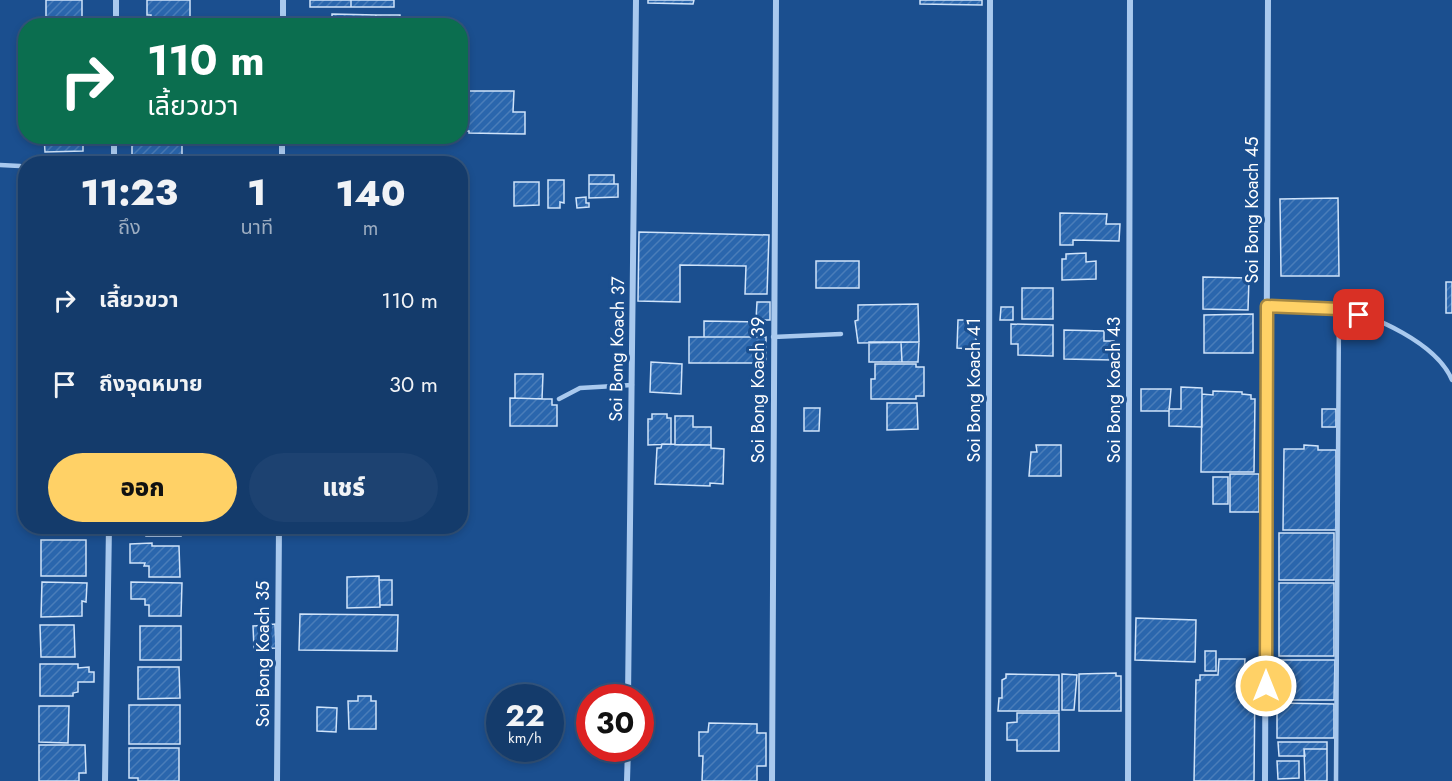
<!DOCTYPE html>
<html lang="th">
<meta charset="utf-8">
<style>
:root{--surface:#143b6b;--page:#1d4271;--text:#f1f3f6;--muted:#9dadc1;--line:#33557e;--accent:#ffd166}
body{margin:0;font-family:Jost,"Noto Sans Thai",sans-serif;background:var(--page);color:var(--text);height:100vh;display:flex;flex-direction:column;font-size:22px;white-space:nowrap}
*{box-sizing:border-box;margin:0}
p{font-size:20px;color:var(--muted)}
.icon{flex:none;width:33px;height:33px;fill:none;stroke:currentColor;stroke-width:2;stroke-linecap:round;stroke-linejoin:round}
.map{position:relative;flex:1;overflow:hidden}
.sheet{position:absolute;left:18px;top:156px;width:450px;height:378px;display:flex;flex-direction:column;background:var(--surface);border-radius:24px;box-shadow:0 3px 9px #0003,0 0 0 2px var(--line)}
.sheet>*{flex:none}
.hud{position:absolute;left:18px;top:18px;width:450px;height:126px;border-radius:24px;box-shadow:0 3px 9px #0003,0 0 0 2px var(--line);background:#0b6e4f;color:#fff;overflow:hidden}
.speed{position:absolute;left:486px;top:684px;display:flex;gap:12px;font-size:30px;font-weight:700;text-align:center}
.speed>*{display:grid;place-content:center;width:78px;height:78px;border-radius:50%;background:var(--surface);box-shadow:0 3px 9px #0003,0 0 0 2px var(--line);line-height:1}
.speed small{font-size:15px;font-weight:400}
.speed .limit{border:9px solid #d22;background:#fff;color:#111}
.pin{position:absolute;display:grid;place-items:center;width:51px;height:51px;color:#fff;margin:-26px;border-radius:12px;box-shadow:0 3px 9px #0006}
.me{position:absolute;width:66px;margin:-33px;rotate:0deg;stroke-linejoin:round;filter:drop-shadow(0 0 4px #0008)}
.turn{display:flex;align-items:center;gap:21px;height:126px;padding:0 30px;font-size:27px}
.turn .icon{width:78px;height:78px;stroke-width:2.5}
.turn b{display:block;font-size:42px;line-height:51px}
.eta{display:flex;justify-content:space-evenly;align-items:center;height:102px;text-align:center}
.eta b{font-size:36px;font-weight:800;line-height:42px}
.primary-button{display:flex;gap:12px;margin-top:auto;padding:12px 30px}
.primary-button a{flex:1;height:69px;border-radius:36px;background:var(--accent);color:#111;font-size:24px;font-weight:800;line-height:69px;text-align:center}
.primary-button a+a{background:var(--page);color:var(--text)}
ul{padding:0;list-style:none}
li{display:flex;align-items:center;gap:18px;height:84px;padding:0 30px}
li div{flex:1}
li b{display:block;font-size:22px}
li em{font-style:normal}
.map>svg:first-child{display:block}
.building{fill:url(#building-hatch);stroke:#cfe3fa;stroke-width:1.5}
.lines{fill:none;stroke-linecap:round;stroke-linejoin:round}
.service{stroke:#a9c9ee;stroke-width:4.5}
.minor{stroke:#a9c9ee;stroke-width:6}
.route-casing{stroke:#a68842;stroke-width:15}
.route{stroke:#ffd166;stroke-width:10}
.labels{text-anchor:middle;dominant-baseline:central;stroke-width:6;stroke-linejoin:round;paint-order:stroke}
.street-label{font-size:18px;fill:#fff;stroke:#1b4f8f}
</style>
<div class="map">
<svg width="1452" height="781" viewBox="0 0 1452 781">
<defs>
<pattern id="building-hatch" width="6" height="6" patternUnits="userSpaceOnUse" patternTransform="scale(1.5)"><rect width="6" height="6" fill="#2a66ad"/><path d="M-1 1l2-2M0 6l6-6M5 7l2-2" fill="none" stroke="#4a7db9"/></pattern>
</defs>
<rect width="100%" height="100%" fill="#1b4f8f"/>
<path class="building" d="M46 0H82V26H46Z
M147 0H190V25L151 26V15H147Z
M310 0H351V7H310Z
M351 0H394V7H351Z
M648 0H694L693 4 648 3Z
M920 0H982V5L920 4Z
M332 14 376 15 375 26H332Z
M376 15H400V26H375Z
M460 91H514L513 112H525V134L469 133V131H460Z
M44 136H83V151L45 152Z
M132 136H182V155L132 156Z
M589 175H614V184H589Z
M548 180H564V203L560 202V208H548Z
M514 182H539V205L514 206Z
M589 184H618V197L589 198Z
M586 197V203H589V207L577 208 576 198Z
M1338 198 1339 276H1281L1280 199Z
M1060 213 1107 214 1106 224H1120L1119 241 1073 240V245H1060Z
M639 232 769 235 767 294H745L746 266 680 265V302L638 301Z
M1086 253V262L1096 261V279L1062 280V259H1066V254Z
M816 261H859V288H816Z
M1203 277 1249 278 1248 310 1203 309Z
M1446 282H1452V313H1446Z
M1022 288H1053V319H1022Z
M757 302H770V320H756Z
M918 304 919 342 858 343 855 321 858 320V305Z
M1001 307H1013V320H1000Z
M1253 314V353H1204V315Z
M958 320H976V342H971V349L957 348Z
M704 321 761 322V337H704Z
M1011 324 1053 325V356L1018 355V344H1011Z
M1064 330 1104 331V341H1114L1113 360 1064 359Z
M689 337H766V363H689Z
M869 342H901L902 362H869Z
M901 342H919L918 362H902Z
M651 362 682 364 681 394 650 392Z
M875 364H916V367H924V396H916V399H871V379H875Z
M515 374H543L542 399 515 398Z
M1181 387 1202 388V427L1169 426V409H1181Z
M1141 389H1171L1169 411H1141Z
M1213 391 1242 392V394L1251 395V399H1255L1254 472H1201L1202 394 1213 395Z
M510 398 552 399V405H557V426H510Z
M887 403H917L918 429 887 430Z
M804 408H820L819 431H804Z
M1322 409H1336V427H1322Z
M652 414H667V418H671V444L648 445V419H652Z
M675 416H693V427H711V445H675Z
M662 444 711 445V448L724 449 723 484 710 483V486L655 484 657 448H661Z
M1036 445H1061V476H1029L1031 452H1037Z
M1304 445 1318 446V450H1336V530H1283L1284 449H1304Z
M1230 474H1259V512H1230Z
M1213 477H1228V504H1213Z
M40 526H80V531L41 532Z
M146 526H180L181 536H146Z
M1279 533H1334V580H1279Z
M41 540H86V576H41Z
M152 543V546H179L180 577H149V566H144L145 563H130V544Z
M379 576 380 607 347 608V577Z
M379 580H392V605H380Z
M42 582 87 583 86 602 82 601V616L41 617Z
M131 582 182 583 181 616H149V605H145V599H131Z
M1279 583H1334V656H1279Z
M300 614 398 615 397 651 299 650Z
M1136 618 1196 620 1195 662 1135 660Z
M275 624 276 648 254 649 253 626Z
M40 625H74L75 657H41Z
M140 626H181V660H140Z
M1205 651H1216V671H1205Z
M1219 659H1245L1244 672H1250V680H1255L1254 781H1194L1196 680H1200V675H1218Z
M1279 660H1335L1334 700H1278Z
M40 664H78V668L89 667V672H94V682H78V692L73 693V696H40Z
M138 667H179L180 698 138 699Z
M1116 673V676H1121V711H1079V674Z
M1006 674 1059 675V711H998L999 698H1002V680L1006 678Z
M1062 674 1077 675 1074 710H1062Z
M358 696H371V701H376V729H349L348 701H358Z
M1277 703 1334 704V738H1277Z
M129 705H180V744H129Z
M39 706H69L68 743 39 742Z
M317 707 337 708 336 732 317 731Z
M1017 713H1059V751H1017V740H1007V723L1017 722Z
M709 723 757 724V733H766V766H757V781H702L703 756H699V732H708Z
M1278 742H1327V749H1304L1305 756H1279Z
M39 745H85L86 773H79V781H39Z
M129 748H179V781H138V778H129Z
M1304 749H1327V781H1305Z
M1277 761H1299V778L1278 779Z"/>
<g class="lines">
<path class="service" d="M0 165 20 166
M1267 306C1290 306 1314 305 1337 309 1374 314 1437 344 1452 380
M773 337 841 334
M559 399 580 388 632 385
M1336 781 1339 309"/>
<path class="minor" d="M116 26V0
M283 26V0
M114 164V136
M282 164V136
M628 698 636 0
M105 781 109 526
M277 781 279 526
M627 781 628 748
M772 781 776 0
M988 781 990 0
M1128 781 1130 0
M1265 781 1268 0"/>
</g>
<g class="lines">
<g class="route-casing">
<path id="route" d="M1266 686 1267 306 1339 309 1359 315"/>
</g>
<use href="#route" class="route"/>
</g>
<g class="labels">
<g class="street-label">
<text transform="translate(1252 210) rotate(-90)">Soi Bong Koach 45</text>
<text transform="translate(617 349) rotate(-89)">Soi Bong Koach 37</text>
<text transform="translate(758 390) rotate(-90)">Soi Bong Koach 39</text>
<text transform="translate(974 390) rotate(-90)">Soi Bong Koach 41</text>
<text transform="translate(1114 390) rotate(-90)">Soi Bong Koach 43</text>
<text transform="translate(263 654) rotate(-90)">Soi Bong Koach 35</text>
</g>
</g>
</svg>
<div class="speed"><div>22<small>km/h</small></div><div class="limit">30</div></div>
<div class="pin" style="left:1359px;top:315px;background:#d93025"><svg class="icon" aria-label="arrive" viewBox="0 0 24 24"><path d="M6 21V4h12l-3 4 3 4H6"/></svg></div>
<svg class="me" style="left:1266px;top:686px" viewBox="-20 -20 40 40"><circle r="17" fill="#ffd166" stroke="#fff" stroke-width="3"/><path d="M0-11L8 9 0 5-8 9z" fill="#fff"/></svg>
<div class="hud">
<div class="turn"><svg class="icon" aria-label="right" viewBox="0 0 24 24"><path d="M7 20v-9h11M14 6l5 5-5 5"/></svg><div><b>110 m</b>เลี้ยวขวา</div></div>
</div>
<section class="sheet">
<div class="eta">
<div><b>11:23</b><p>ถึง</p></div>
<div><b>1</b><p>นาที</p></div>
<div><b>140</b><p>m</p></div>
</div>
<ul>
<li><svg class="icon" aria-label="right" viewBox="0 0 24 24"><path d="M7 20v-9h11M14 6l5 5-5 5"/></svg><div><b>เลี้ยวขวา</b></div><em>110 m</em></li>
<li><svg class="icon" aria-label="arrive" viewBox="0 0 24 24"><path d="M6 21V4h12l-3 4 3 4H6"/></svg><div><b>ถึงจุดหมาย</b></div><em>30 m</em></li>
</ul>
<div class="primary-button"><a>ออก</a><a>แชร์</a></div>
</section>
</div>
